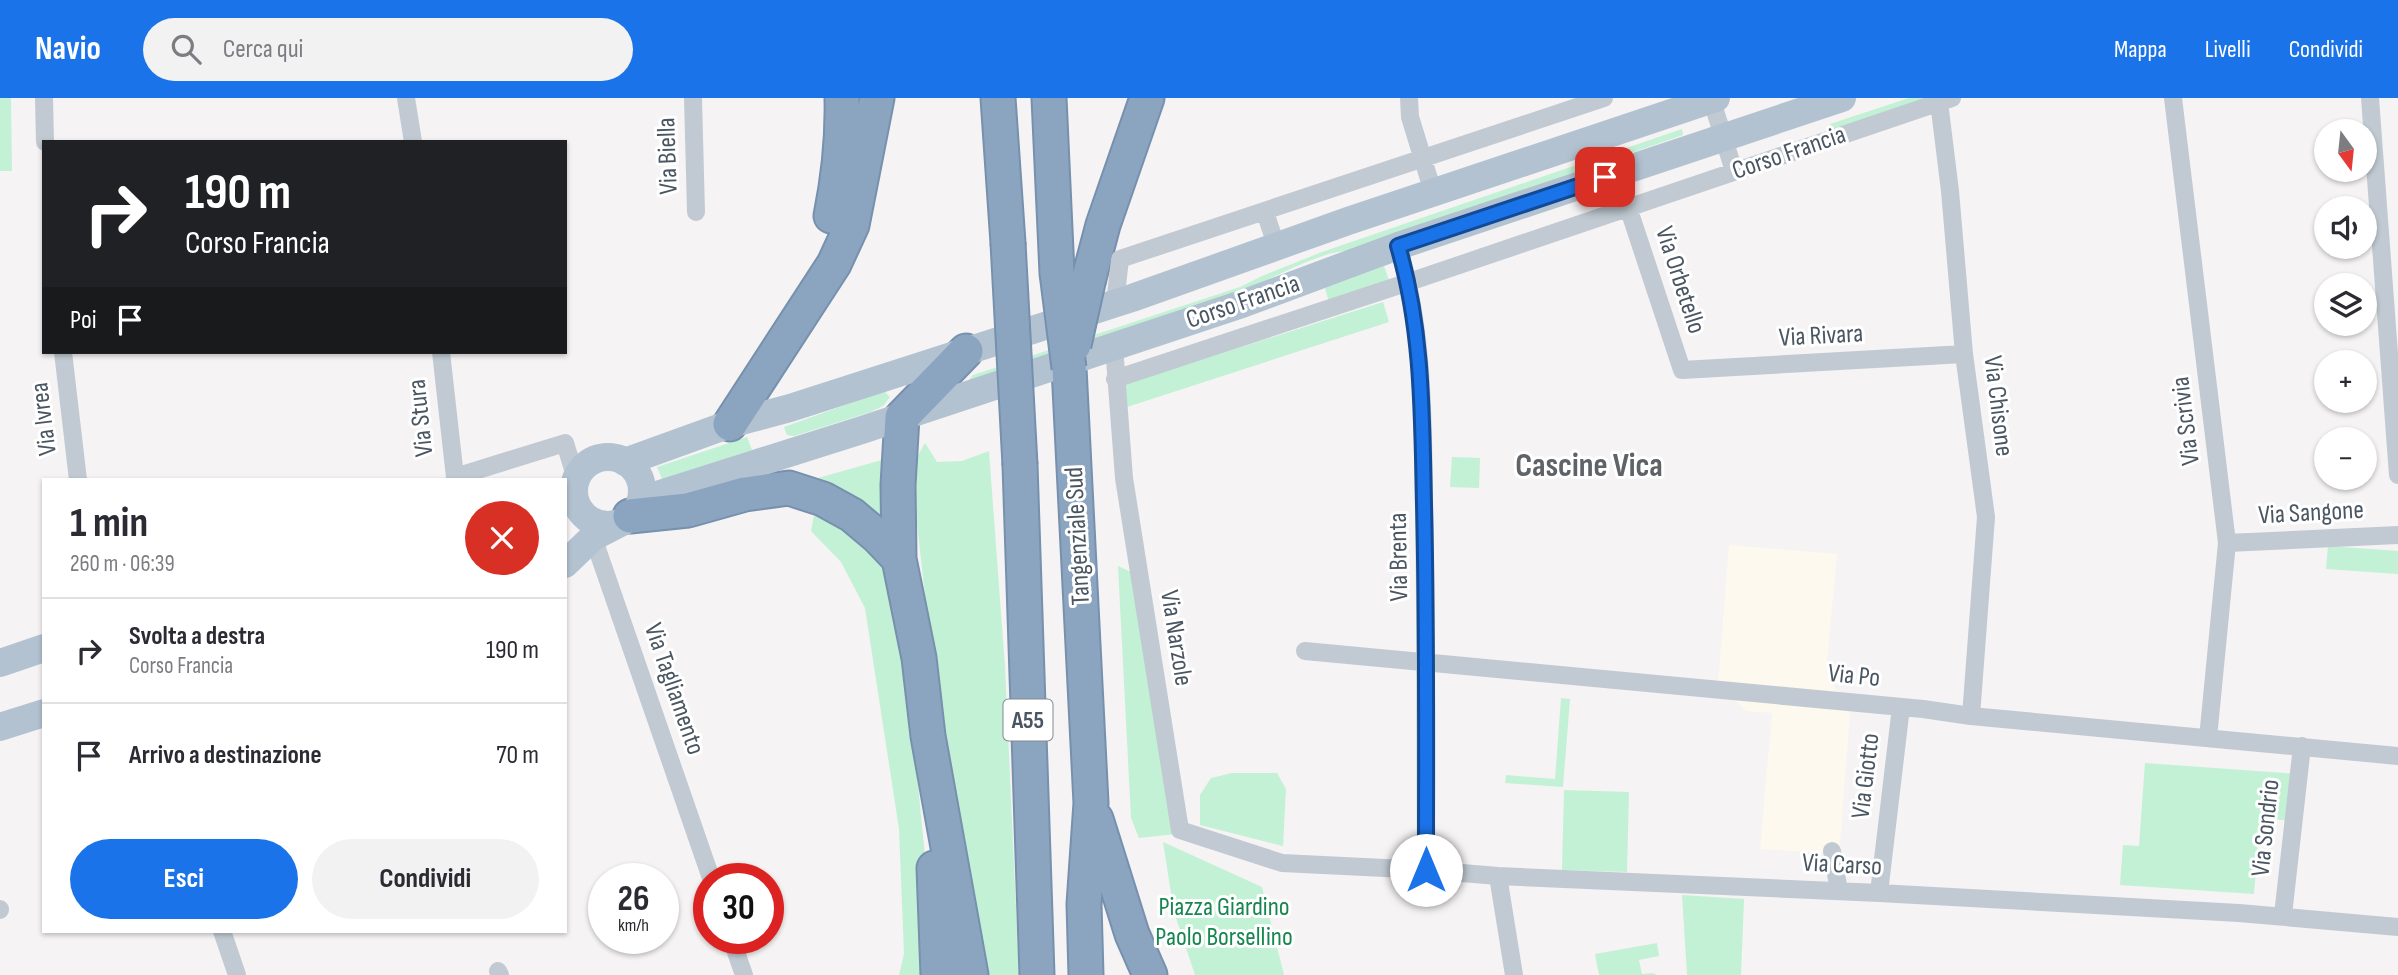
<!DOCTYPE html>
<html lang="it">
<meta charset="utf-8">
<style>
:root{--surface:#fff;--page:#f2f2f3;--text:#2b2b33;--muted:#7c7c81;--line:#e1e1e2;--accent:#1a73e8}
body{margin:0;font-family:"Sofia Sans Condensed",sans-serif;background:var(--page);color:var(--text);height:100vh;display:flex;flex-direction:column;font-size:26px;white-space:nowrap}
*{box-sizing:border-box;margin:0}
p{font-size:23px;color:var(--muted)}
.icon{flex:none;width:38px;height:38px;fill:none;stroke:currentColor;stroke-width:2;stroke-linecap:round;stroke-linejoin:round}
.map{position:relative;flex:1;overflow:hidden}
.side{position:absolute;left:42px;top:380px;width:525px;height:455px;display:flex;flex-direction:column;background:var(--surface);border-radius:0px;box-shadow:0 2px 5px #0004}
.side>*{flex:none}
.hud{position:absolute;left:42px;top:42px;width:525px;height:214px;border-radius:0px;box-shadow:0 2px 5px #0004;background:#202124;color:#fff;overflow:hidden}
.needle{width:46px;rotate:165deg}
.tools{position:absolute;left:2314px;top:21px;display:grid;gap:14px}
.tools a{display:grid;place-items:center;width:63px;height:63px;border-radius:50%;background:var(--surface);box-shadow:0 2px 5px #0004;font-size:35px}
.speed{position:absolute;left:588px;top:765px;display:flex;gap:14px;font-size:35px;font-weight:700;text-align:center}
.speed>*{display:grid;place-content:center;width:91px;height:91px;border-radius:50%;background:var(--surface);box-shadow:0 2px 5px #0004;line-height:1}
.speed small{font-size:18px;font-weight:400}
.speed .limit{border:10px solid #d22;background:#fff;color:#111}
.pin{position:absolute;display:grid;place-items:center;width:60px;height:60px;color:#fff;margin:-30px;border-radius:14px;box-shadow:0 4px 10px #0006}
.me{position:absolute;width:77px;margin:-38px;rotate:0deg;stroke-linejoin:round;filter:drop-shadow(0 0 5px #0008)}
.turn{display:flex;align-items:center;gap:24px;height:147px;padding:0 28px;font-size:32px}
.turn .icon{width:91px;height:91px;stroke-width:2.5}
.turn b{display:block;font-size:49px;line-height:60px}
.then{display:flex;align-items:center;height:66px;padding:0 28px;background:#0003;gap:14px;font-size:26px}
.round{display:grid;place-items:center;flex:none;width:74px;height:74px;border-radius:37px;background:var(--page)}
.summary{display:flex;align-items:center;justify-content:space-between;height:119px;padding:0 28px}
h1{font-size:42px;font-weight:700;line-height:52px}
.action{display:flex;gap:14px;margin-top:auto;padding:14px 28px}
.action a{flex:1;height:80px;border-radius:42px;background:var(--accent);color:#fff;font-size:28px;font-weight:700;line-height:80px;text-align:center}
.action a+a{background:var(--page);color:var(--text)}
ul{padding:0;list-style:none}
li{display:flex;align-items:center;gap:21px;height:105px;padding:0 28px;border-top:2px solid var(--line)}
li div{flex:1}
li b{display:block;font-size:26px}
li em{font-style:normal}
header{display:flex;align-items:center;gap:42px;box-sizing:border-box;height:98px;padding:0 35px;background:var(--accent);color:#fff}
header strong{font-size:33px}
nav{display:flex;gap:38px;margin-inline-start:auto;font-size:24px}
.search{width:490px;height:63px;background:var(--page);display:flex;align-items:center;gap:18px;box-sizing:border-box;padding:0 24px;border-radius:38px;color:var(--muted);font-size:26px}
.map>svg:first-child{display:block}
.commercial{fill:#fdf9ef}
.green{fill:#c3f1d5}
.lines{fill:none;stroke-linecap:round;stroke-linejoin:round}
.motorway-casing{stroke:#7690ad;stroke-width:37}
.minor{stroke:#c1cad2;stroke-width:18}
.primary{stroke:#b3c2d1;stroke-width:28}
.motorway{stroke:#8ba5c1;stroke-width:33}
.motorway-bridge-casing{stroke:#7690ad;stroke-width:37;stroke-linecap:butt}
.motorway-bridge{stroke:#8ba5c1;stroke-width:33}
.route-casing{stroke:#114b97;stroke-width:18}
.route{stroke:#1a73e8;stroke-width:12}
.labels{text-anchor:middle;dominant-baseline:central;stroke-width:6;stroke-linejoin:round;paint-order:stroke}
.shield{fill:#fff;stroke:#808990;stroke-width:2}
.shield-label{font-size:24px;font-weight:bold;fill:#4a5661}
.street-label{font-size:26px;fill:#4a5661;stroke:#fff}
.park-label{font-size:26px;fill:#17864f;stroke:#fff}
.district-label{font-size:33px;font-weight:bold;fill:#5f6368;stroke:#fff}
</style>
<header>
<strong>Navio</strong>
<div class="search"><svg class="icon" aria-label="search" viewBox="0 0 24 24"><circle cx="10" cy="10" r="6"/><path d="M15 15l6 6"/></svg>Cerca qui</div>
<nav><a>Mappa</a><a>Livelli</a><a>Condividi</a></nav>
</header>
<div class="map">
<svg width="2398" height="877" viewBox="0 0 2398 877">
<rect width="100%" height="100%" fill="#f5f3f3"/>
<path class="commercial" d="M1729 447 1837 456 1826 574 1850 616 1839 756 1760 751 1772 615 1746 613 1718 585Z"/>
<path class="green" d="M0 0H11L12 73H0Z
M1909 0H1926L1832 32 1830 26Z
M1682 31 1683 37 1347 154C1330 149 1258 186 1240 196L971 285 969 282 973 277 1240 189 1262 178 1322 154Z
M1384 168 1391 188 1330 208 1325 190Z
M1383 204 1389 224 1124 310 1119 288Z
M884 293 890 299 883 308 871 314 794 338 787 337 784 329Z
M747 339 752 352 662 381 657 369Z
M925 345 937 364 962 363 989 353 1005 569 1019 877H985L931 553 913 388 917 359Z
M1452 359 1480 360 1479 390 1450 389Z
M889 360 885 420H879L811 382Z
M815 412 844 428 878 456 899 495 929 799 926 877H899L904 856 899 731 865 510 841 464 811 433Z
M2328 448 2398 453V476L2326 471Z
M1118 468 1131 474 1176 736 1139 740 1131 720Z
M1561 600 1570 601 1563 689 1505 685 1506 677 1555 681Z
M2145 665 2298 676 2294 723 2260 720 2254 796 2120 787 2123 747 2139 748Z
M1232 675H1277L1286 691 1283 748 1200 727V697L1211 680Z
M1564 692 1629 694 1627 774 1562 772Z
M1163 744 1262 789 1284 877H1195L1174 814Z
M1682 797 1744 801 1741 877H1687Z
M1657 845 1659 858 1639 862 1642 876 1653 875 1657 877H1599L1595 856Z"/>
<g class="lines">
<g class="motorway-casing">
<path id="motorway" d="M998 0 1008 145
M1049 0 1057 175
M831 118C839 78 843 41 842 0
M1089 180 1103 127 1147 0
M966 253 902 319 898 387 899 461 919 560 928 638 971 877
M1069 270 1091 705 1084 806 1086 877
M730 326 834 166 852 127 877 0
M1020 367 1037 877
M630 418 688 412 745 396 789 390 823 401 852 417 877 438 899 461
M1096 721 1132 836 1150 877
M934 770 938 877"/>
</g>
<path class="minor" d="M44 0 45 44
M406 0 413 44
M693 0 696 114
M1409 0 1410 19 1433 94
M1711 0 1734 73
M2173 0 2227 445 2208 640
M2370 0 2398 377
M1939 4 1950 93 1964 256 1986 419 1971 618
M1628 109 1682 272 1964 256
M1265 114 1277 150
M1398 148C1424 233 1423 323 1424 411 1426 531 1425 652 1426 772
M1115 206 1120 161 1604 0
M1114 248 1124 380 1180 732 1282 765 1426 772 1498 778 1879 795 2239 815 2398 829
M63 254 78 382
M441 254 455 379 565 345 576 381
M1115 281 1409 184 1952 0
M586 419 711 780
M2227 445 2398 437
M1305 553 1923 611 1971 618 2398 658
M1832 753 1839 793
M1498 778 1514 877
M1879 795 1901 609
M0 811V812
M2283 817 2302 648
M222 833 237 877
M731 840 744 877
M498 873 500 877"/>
<path class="primary" d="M574 393a34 34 0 1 1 68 0a34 34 0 1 1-68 0Z
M625 364 730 326 790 310 1132 200 1348 123 1716 0
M641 402 862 332 1242 206 1398 148 1842 0
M565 466 593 439 620 425
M0 565 44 550
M0 629 44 615"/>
<use href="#motorway" class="motorway"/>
<g class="motorway-bridge-casing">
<path id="motorway-bridge" d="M1008 145 1020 367
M1057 175 1069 270
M1074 247 1089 180"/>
</g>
<use href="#motorway-bridge" class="motorway-bridge"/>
</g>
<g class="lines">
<g class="route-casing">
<path id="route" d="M1426 772C1426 650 1427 528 1424 406 1422 319 1423 232 1398 148L1605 79"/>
</g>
<use href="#route" class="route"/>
</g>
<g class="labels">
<rect class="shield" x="1003.5" y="601.5" width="49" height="41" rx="5"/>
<g class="shield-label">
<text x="1028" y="622">A55</text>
</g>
<g class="street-label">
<text transform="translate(1789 55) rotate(-19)">Corso Francia</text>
<text transform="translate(668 58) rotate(-92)">Via Biella</text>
<text transform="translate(1680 182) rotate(72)">Via Orbetello</text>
<text transform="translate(1243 204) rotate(-19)">Corso Francia</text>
<text transform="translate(1821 238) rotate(-3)">Via Rivara</text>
<text transform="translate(1998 308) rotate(83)">Via Chisone</text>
<text transform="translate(421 320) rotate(-96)">Via Stura</text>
<text transform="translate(44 321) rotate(-97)">Via Ivrea</text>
<text transform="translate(2186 323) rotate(-97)">Via Scrivia</text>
<text transform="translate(2311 415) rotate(-3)">Via Sangone</text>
<text transform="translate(1078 438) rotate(-93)">Tangenziale Sud</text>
<text transform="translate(1399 459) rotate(-91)">Via Brenta</text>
<text transform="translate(1176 540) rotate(81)">Via Narzole</text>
<text transform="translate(1854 578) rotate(6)">Via Po</text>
<text transform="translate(674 591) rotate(71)">Via Tagliamento</text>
<text transform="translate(1866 678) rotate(-83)">Via Giotto</text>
<text transform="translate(2266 730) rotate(-84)">Via Sondrio</text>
<text transform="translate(1842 767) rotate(3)">Via Carso</text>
</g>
<g class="park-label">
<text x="1224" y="809">Piazza Giardino<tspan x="1224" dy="30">Paolo Borsellino</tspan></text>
</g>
<g class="district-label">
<text x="1589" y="368">Cascine Vica</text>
</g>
</g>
</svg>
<div class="tools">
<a><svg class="needle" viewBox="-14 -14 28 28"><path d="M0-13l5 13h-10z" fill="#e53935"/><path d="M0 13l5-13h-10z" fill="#7c7c81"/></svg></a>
<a><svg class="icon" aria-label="sound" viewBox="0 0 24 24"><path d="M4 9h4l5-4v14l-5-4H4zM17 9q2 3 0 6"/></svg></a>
<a><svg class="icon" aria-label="layers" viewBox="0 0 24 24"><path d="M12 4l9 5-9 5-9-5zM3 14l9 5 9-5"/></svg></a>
<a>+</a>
<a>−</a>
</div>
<div class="speed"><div>26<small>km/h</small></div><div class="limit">30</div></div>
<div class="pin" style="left:1605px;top:79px;background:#d93025"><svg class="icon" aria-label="arrive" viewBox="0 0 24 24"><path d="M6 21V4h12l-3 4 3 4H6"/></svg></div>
<svg class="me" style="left:1426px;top:772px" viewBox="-20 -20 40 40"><circle r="19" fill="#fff"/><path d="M0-13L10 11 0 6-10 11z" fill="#1a73e8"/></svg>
<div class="hud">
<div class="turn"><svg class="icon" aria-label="right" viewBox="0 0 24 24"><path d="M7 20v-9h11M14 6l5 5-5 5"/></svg><div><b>190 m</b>Corso Francia</div></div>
<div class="then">Poi<svg class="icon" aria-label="arrive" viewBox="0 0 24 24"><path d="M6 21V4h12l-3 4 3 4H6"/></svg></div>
</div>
<section class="side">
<div class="summary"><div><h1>1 min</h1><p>260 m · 06:39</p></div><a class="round" style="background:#d93025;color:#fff"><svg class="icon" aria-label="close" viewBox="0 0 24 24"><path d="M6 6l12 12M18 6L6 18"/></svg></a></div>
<ul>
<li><svg class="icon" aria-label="right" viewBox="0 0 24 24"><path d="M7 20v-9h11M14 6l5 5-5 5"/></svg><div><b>Svolta a destra</b><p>Corso Francia</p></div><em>190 m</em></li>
<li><svg class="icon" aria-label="arrive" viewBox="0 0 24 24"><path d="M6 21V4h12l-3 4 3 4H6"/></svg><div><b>Arrivo a destinazione</b></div><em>70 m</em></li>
</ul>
<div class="action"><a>Esci</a><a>Condividi</a></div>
</section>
</div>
